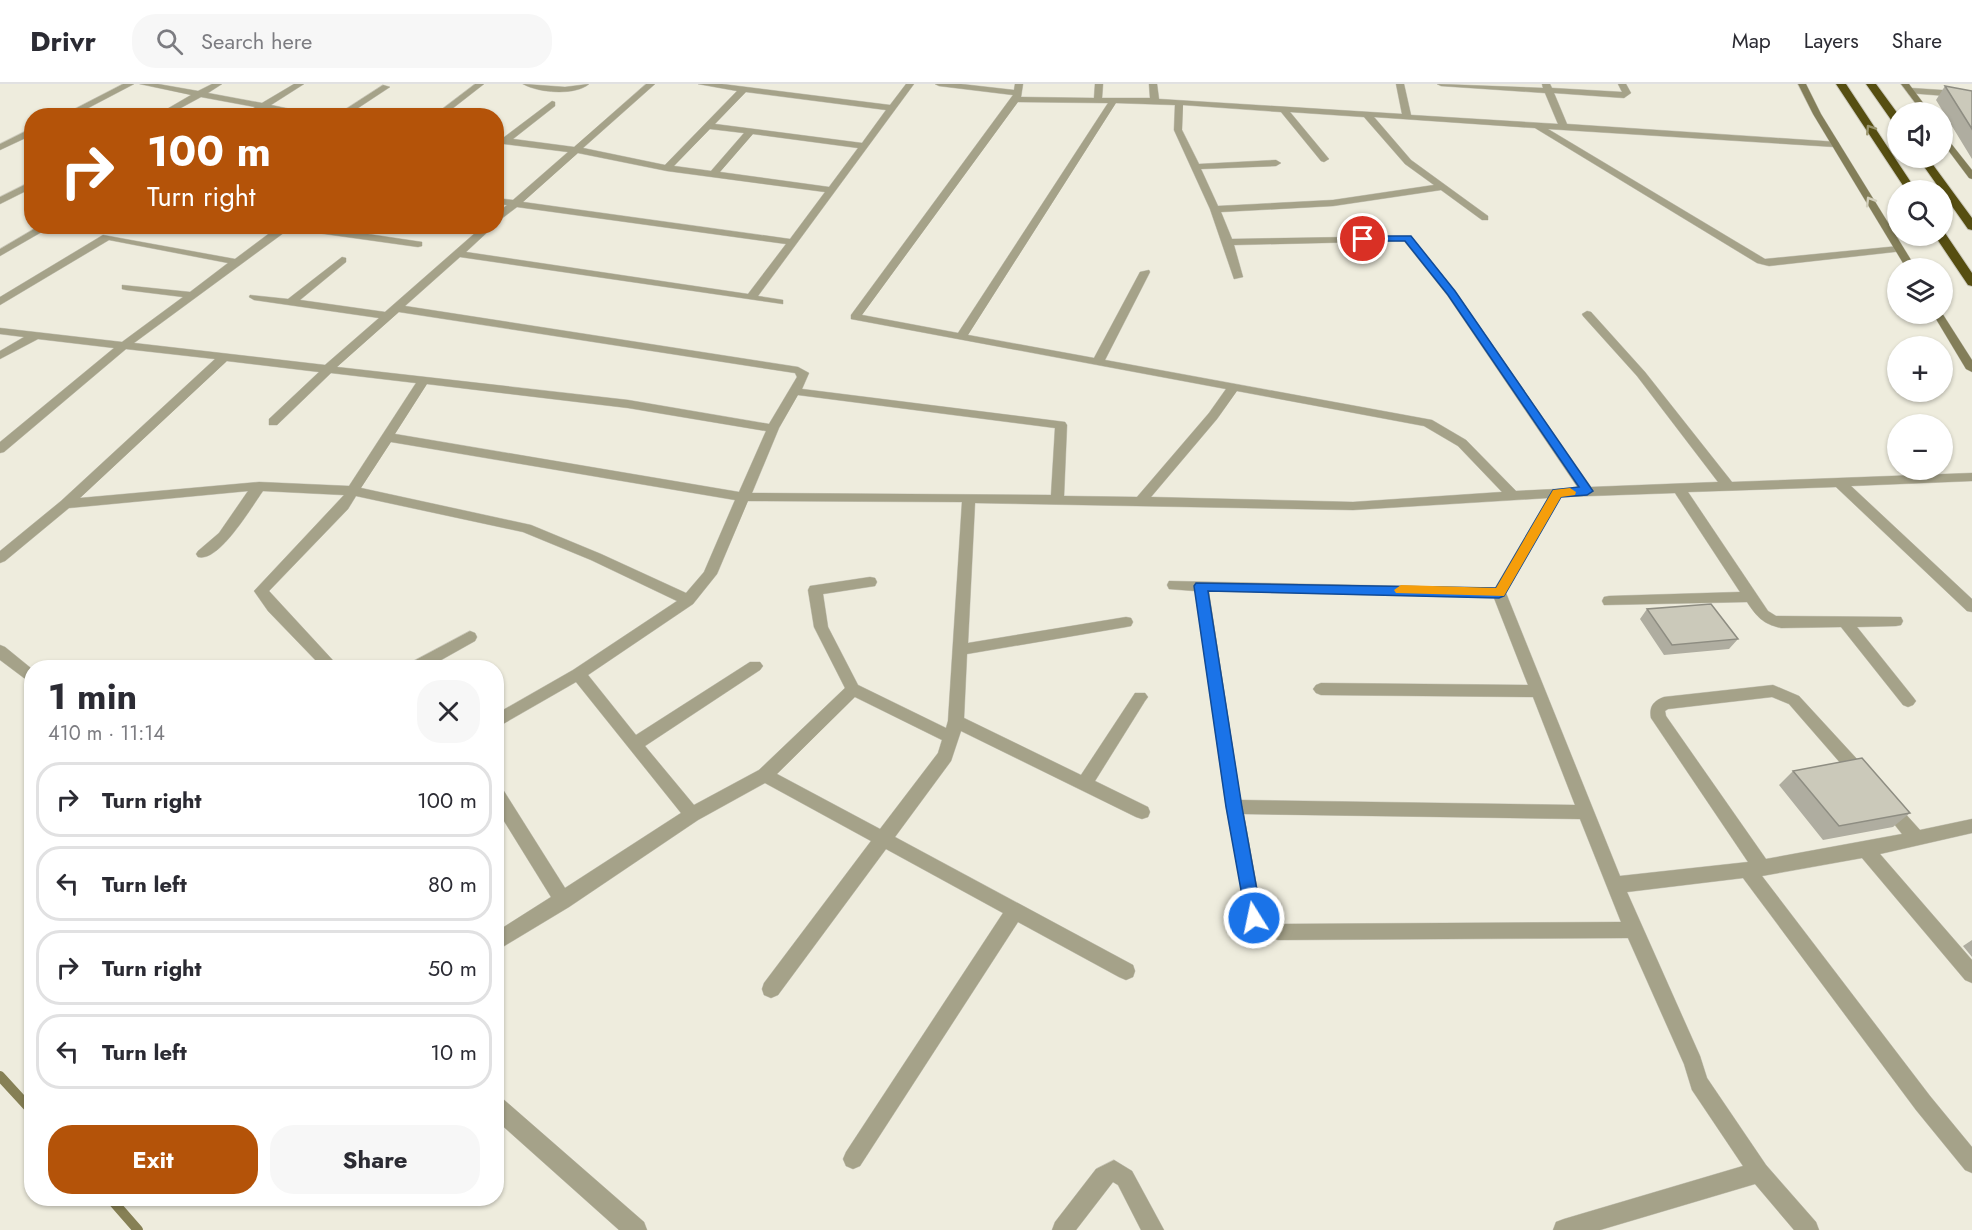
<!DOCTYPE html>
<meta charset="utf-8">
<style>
:root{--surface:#fff;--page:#f7f7f7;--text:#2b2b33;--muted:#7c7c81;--line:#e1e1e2;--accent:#b45309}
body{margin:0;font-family:Jost,sans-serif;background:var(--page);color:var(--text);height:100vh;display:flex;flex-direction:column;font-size:22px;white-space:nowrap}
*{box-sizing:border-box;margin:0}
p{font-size:20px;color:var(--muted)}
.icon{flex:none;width:33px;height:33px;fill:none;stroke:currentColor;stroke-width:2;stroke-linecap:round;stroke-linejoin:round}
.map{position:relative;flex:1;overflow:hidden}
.drawer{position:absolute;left:24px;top:576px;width:480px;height:546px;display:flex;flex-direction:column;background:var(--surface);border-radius:24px;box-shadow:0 2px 4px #0004}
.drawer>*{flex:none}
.hud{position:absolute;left:24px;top:24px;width:480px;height:126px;border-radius:24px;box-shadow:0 2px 4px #0004;background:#b45309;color:#fff;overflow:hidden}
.tools{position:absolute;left:1887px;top:18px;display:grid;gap:12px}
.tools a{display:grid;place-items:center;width:66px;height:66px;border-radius:50%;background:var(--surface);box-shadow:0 2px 4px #0004;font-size:30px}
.pin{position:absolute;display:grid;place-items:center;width:51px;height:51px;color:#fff;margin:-26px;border:3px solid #fff;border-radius:50%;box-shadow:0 2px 6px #0007}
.me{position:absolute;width:66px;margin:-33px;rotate:350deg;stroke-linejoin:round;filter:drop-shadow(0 0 4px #0008)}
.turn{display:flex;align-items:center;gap:21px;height:126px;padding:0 24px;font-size:27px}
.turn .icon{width:78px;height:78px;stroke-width:2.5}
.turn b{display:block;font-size:42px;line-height:51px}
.round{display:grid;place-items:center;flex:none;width:63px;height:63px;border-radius:24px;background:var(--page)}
.overview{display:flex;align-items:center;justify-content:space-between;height:102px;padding:0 24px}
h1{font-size:36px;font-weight:700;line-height:45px}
.cta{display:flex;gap:12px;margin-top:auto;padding:12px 24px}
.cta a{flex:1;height:69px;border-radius:24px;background:var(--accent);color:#fff;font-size:24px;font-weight:700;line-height:69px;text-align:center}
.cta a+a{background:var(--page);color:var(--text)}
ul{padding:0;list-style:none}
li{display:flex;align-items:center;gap:18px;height:75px;margin:0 12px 9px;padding:0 12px;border:3px solid var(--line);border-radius:24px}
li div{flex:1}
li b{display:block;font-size:22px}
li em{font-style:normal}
header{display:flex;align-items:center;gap:36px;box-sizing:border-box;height:84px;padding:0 30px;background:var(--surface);border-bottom:2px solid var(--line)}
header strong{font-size:28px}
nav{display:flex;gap:33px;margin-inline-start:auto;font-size:21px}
.search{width:420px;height:54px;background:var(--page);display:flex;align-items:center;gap:15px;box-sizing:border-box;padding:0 21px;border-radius:24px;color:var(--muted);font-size:22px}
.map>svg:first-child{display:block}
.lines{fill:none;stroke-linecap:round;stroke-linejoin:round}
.stream{stroke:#868055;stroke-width:10}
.street-casing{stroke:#cccabd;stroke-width:1}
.secondary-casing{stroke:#cccabd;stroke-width:1}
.highway-casing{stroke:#cccabd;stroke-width:2}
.street{fill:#a5a289;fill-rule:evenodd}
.secondary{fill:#837e59;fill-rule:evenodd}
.highway{fill:#564e11;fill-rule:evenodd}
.wall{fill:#afada0}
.building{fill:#cbc9ba;stroke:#8e8d82;stroke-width:1.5}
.oneway{stroke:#9a956d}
.oneway2{stroke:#d3d0bc}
.route{fill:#1a73e8;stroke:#114b97;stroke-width:1.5}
.slow{fill:#f59e0b}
</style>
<header>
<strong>Drivr</strong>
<div class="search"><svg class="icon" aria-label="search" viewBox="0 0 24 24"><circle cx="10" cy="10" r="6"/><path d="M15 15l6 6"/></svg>Search here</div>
<nav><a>Map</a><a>Layers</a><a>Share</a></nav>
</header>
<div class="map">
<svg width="1972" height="1146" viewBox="0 0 1972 1146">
<rect width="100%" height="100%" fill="#eeecdd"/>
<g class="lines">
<path class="stream" d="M0 992 32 1027
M110 1114 138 1146"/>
<g class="street-casing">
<path id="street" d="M123 0H134L73 32H61Z
M140 0H158L198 7 212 0H222L208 9 262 19 294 0H304L271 21 324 32H303L265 25 253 32H242L255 23 201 13 166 32H155L191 11Z
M475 0H484L443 32H433Z
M523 0 565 3 589 0C575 12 538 9 523 0Z
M646 0H655L583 64 665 81 737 7 698 0H722L890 21 906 0H914L758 212 783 216V220L460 173 405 222 798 283 809 289 802 305 1065 338 1067 341 1064 412 1137 413 1209 329 1226 305 851 235V231L1013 11 939 2 935 0H961L1014 6 1015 0H1023L1021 13 1094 14 1095 0H1103L1102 14H1150L1149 0H1157L1159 15 1402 30 1396 0H1404L1411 31 1558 40 1545 9 1441 2 1437 0 1543 4 1542 0H1550L1552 4 1622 8 1618 0H1626L1631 9 1624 14 1554 9 1567 40 1838 58 1839 60 1835 63 1548 45 1765 175 1899 162 1903 163V167L1769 182 1757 179 1535 44 1374 33 1411 76 1488 132V136H1482L1441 106 1333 122 1221 128 1232 155 1411 152 1455 207 1591 403 1718 398 1637 292 1583 232 1582 230 1587 227 1591 228 1645 288 1732 398 1972 389V397L1851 402 1972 515V528L1967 527 1836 403 1688 408 1768 527 1776 532 1901 533 1903 537 1901 541 1896 542 1857 543 1913 613 1916 617 1913 621 1908 623 1903 621 1841 543 1781 544C1763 540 1757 533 1747 518L1604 521 1602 517 1604 513 1609 512 1740 508 1675 409 1561 413 1506 509 1620 792 1748 778 1651 634C1649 623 1653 617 1664 613L1773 601 1799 612 1868 687 1870 692 1868 697 1862 699 1856 697 1789 620 1772 613 1668 625 1665 627 1666 632 1766 775 1902 750 1879 721 1881 716 1887 714 1893 716 1920 746 1972 735V749L1880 770 1972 876V899L1965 896 1862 774 1762 792 1930 1012 1972 1063V1089L1965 1086 1916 1026 1743 794 1627 808 1700 972 1707 994 1766 1081 1816 1138 1819 1146H1794L1755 1100 1600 1146H1553L1556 1138 1564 1135 1743 1082 1692 1006 1684 980 1628 854 1278 856 1258 850 1248 840 1226 723 1195 507 1169 505 1167 501 1169 497 1495 504 1548 414 1353 426 975 419 968 559 1126 533 1131 534 1133 538 1131 542 1126 543 967 570 964 634 1081 691 1135 609H1145L1148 613 1145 617 1095 697 1148 723 1150 728 1148 733 1142 735 1136 733 961 647 951 677 895 753 1133 881 1135 887 1133 893 1126 896 1119 893 1018 838 860 1082 853 1085 846 1082 843 1075 846 1068 1003 829 886 765 778 911 771 914 764 911 762 905 764 899 871 757 765 699 698 736 569 823 496 867V848L551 813 496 724V702L502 704 565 804 681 729 576 598 496 644V630L573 586 677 517 591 476 523 448 356 412 348 425 269 507 340 584H323L268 527 254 507 344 411 263 407C252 422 219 479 198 473L196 470 198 467 219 449 248 407 69 424 5 477 0 479V467L61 417 215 275 126 265 4 368 0 369V358L114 264 38 255 0 275V267L24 253 0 250V244L122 258 183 213 126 206 122 205V201L190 208 228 179 109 156 0 221V213L103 151 235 175 279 142H314L422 158V162L418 163 289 145 134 259 325 281 379 234 254 216 249 213 250 211 288 215 342 173 346 174V178L300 216 385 228 483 142H494L466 168 748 210 786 160 517 123 496 139V130L507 121 496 120V114L513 116 568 68 496 59V53L503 54 552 17 555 18V22L513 55 574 63ZM746 8 886 26 862 59 715 40ZM1018 18 1108 19 958 249 862 231ZM1116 19 1175 21 1174 46 1210 125 1234 195 1243 193 1234 161 1404 157 1447 211 1578 404 1516 407 1466 356 1432 336 1105 276 1150 188 1149 186 1140 188 1094 274 968 251ZM1183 21 1281 28 1321 77 1324 78 1329 75 1290 28 1364 33 1405 80 1434 101 1333 116 1218 122 1201 85 1276 82 1281 79 1276 76 1199 80 1182 46ZM710 45 744 49 711 87 674 82ZM753 50 858 64 829 103 720 88ZM578 69 667 87 825 108 790 155 523 118ZM399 228 795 289 797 293 769 340 628 316 337 283ZM227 277 319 288 269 335V341H277L331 289 416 299 349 402 259 398 80 414ZM427 300 628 324 766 347 739 408 395 350ZM1237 307 1424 342 1458 362 1502 408 1353 418 1151 413 1217 335ZM798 311 1055 344 1051 411 752 409 779 344ZM391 358 735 416 704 488 686 509 601 470 531 441 361 404ZM748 417 962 418 948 637 946 644 858 601 828 543 823 510 875 502 877 498 875 494 870 493 810 502 808 506 814 543 845 604 759 686 694 721 645 662 760 586 763 582 760 578H750L636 651 588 591 693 520 717 490ZM1209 507 1494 514 1528 601 1321 599 1316 601 1313 605 1316 609 1321 611 1533 613 1575 721 1241 716ZM855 613 942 656 938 669 880 745 777 690ZM1244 730 1580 735 1621 838 1278 840 1269 837 1262 830Z
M383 1 390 3 346 32H335Z
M1911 4 1972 8V14L1908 9V5Z
M32 44V51L0 66V60Z
M32 97V104L0 120V113Z
M39 142H52L0 172V165Z
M470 547 475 549 477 553 475 557 427 584H406L408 580Z
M0 561 5 563 32 585V600L0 576Z
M496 1012 503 1015 644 1138 647 1146H619L496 1036Z
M1114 1076 1132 1087 1164 1146H1141L1118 1101 1113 1098 1076 1146H1052L1055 1138 1096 1085Z"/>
</g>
<g class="secondary-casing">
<path id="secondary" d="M1798 0H1806L1821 30 1916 184H1906L1813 30Z
M1901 0H1909L1930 28H1922Z
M1942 48 1972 86V95L1969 94 1942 58Z
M1942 229 1972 276V288L1966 285 1933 230Z"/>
</g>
<g class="highway-casing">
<path id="highway" d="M1836 0H1846L1916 106H1906Z
M1866 0H1876L1898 30V41L1894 40Z
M1918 74H1928L1972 134V146L1968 145Z
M1942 149H1945L1972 189V202L1968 201 1935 152H1942Z"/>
</g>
<use href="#street" class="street"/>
<use href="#secondary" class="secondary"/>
<use href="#highway" class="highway"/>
</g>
<path class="wall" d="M1945 2 1972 7V75L1936 16Z
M1647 525 1738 555 1729 565 1664 571 1640 535Z
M1793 687 1910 729 1893 743 1823 756 1779 701Z
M1972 856V873L1963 862Z"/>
<path class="building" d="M1945 2 1972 7V45Z
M1711 520 1738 555 1672 561 1647 525Z
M1862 674 1910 729 1839 742 1793 687Z"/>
<defs><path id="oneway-chevron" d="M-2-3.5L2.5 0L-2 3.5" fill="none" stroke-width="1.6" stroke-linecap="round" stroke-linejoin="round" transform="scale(1.5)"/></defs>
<use class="oneway" href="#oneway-chevron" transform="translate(1870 45) rotate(-123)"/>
<use class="oneway2" href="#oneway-chevron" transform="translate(1870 117) rotate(-121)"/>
<path class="route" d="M1363 152H1411L1455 207 1593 407 1587 411 1561 413 1504 512 1499 514 1208 507 1242 723 1262 834 1260 839 1254 842 1248 839 1246 834 1226 723 1194 502 1196 499 1496 504 1553 406 1579 403 1448 211 1405 157H1359V153Z"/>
<path class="slow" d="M1570 404 1576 408 1575 411 1561 413 1504 512 1396 509 1394 506 1401 501 1496 504 1553 406Z"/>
</svg>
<div class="tools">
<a><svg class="icon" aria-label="sound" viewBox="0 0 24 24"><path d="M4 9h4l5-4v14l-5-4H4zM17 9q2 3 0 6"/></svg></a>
<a><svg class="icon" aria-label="search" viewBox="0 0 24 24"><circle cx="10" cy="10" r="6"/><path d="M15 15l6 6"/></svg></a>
<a><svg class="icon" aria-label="layers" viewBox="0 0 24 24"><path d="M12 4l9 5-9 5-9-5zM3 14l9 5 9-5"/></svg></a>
<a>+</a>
<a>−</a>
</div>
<div class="pin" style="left:1363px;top:155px;background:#d93025"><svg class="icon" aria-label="arrive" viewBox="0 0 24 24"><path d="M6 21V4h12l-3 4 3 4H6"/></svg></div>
<svg class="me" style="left:1254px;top:834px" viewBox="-20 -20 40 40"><circle r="17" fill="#1a73e8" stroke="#fff" stroke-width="3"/><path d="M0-11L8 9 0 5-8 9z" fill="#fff"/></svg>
<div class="hud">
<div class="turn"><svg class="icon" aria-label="right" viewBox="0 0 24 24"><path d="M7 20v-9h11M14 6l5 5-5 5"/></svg><div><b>100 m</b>Turn right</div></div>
</div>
<section class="drawer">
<div class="overview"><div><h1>1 min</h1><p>410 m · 11:14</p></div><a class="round"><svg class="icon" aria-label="close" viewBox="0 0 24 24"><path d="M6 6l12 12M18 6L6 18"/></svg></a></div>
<ul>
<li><svg class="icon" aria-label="right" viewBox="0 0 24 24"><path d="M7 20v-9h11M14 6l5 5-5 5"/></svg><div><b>Turn right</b></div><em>100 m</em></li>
<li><svg class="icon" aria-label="left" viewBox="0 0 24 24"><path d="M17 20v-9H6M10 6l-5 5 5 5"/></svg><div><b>Turn left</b></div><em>80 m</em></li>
<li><svg class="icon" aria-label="right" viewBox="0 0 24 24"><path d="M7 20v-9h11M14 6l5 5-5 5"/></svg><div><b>Turn right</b></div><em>50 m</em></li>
<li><svg class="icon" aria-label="left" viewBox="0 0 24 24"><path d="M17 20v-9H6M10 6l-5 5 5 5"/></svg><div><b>Turn left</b></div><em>10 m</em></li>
</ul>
<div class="cta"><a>Exit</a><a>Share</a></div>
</section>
</div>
